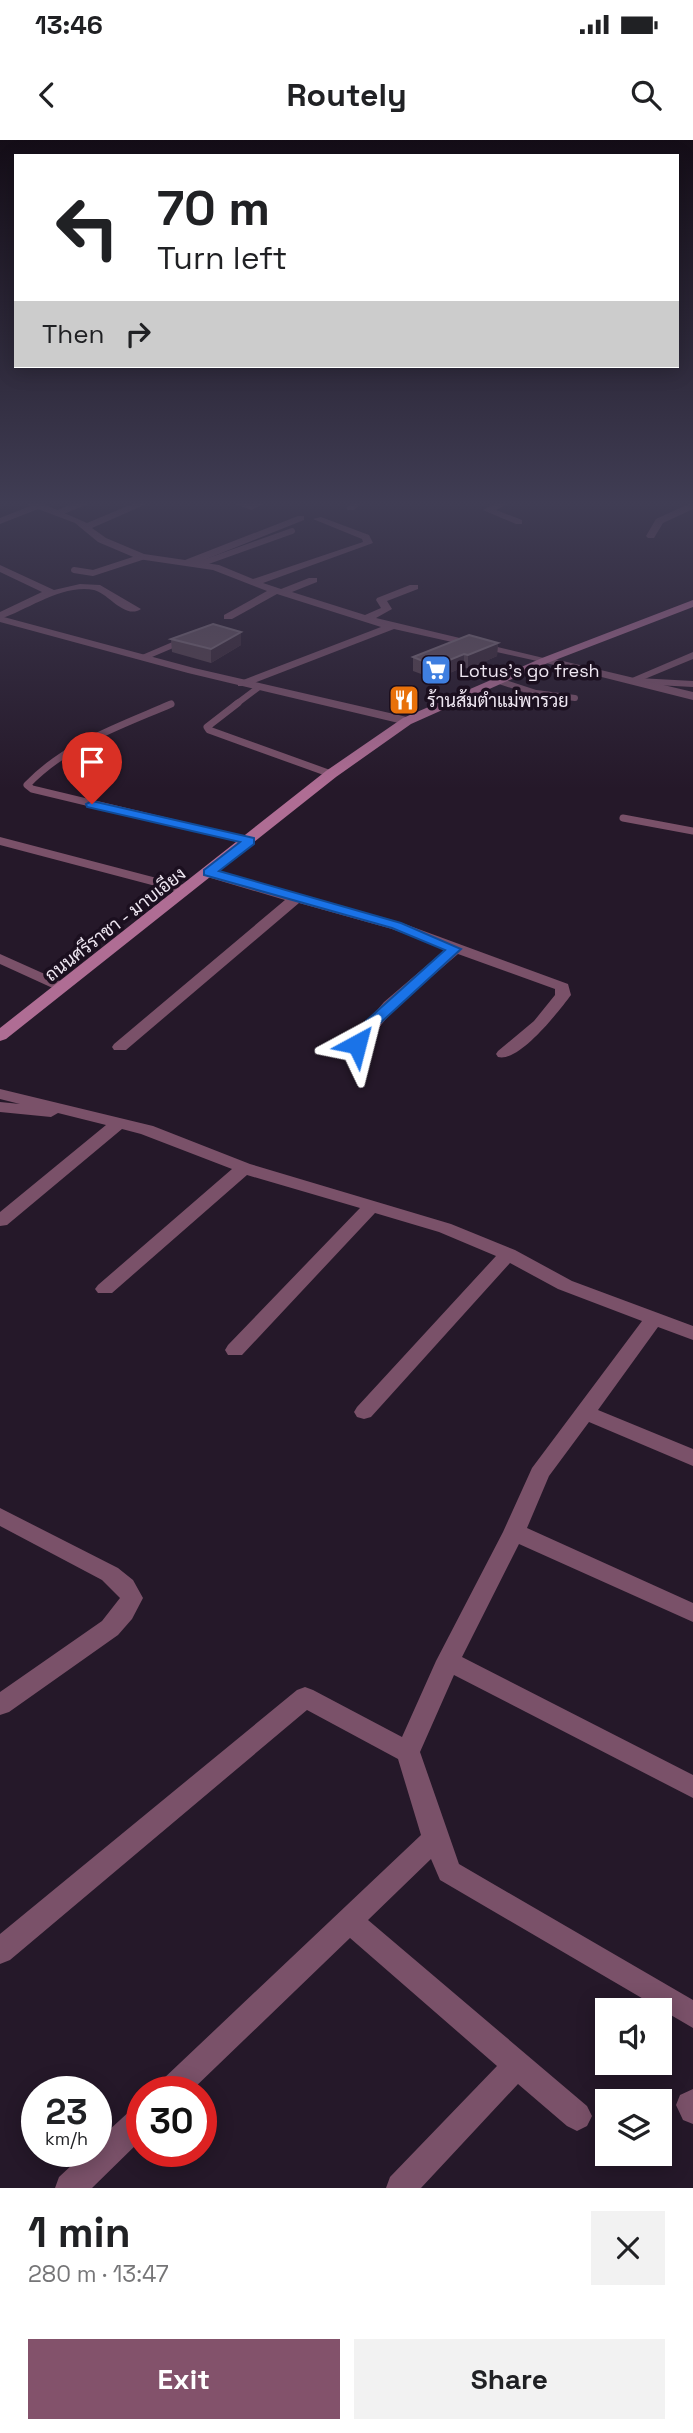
<!DOCTYPE html>
<meta charset="utf-8">
<style>
:root{--surface:#fff;--page:#f2f2f2;--text:#202124;--muted:#757577;--accent:#83526b}
body{margin:0;font-family:"Space Grotesk",Sarabun,sans-serif;background:var(--page);color:var(--text);height:100vh;display:flex;flex-direction:column;font-size:26px;white-space:nowrap}
*{box-sizing:border-box;margin:0}
p{font-size:23px;color:var(--muted)}
.icon{flex:none;width:38px;height:38px;fill:none;stroke:currentColor;stroke-width:2;stroke-linecap:round;stroke-linejoin:round}
.map{position:relative;height:2048px;overflow:hidden}
.side{display:flex;flex-direction:column;background:var(--surface);flex:1}
.side>*{flex:none}
.guide{position:absolute;left:14px;top:14px;width:665px;height:214px;border-radius:0px;box-shadow:0 4px 18px #0003;background:#fff;color:var(--text);overflow:hidden}
.tools{position:absolute;left:595px;top:1858px;display:grid;gap:14px}
.tools a{display:grid;place-items:center;width:77px;height:77px;border-radius:0px;background:var(--surface);box-shadow:0 4px 18px #0003;font-size:35px}
.speed{position:absolute;left:21px;top:1936px;display:flex;gap:14px;font-size:35px;font-weight:700;text-align:center}
.speed>*{display:grid;place-content:center;width:91px;height:91px;border-radius:50%;background:var(--surface);box-shadow:0 4px 18px #0003;line-height:1}
.speed small{font-size:18px;font-weight:400}
.speed .limit{border:10px solid #d22;background:#fff;color:#111}
.pin{position:absolute;display:grid;place-items:center;width:60px;height:60px;color:#fff;margin:-72px -30px;border-radius:50% 50% 50% 0;rotate:-45deg;box-shadow:0 0 7px #0007}
.pin .icon{rotate:45deg}
.me{position:absolute;width:77px;margin:-38px;rotate:38deg;stroke-linejoin:round;filter:drop-shadow(0 0 5px #0008)}
.turn{display:flex;align-items:center;gap:24px;height:147px;padding:0 28px;font-size:32px}
.turn .icon{width:91px;height:91px;stroke-width:2.5}
.turn b{display:block;font-size:49px;line-height:60px}
.then{display:flex;align-items:center;height:66px;padding:0 28px;background:#0003;gap:14px;font-size:26px}
.round{display:grid;place-items:center;flex:none;width:74px;height:74px;border-radius:0px;background:var(--page)}
.overview{display:flex;align-items:center;justify-content:space-between;height:119px;padding:0 28px}
h1{font-size:42px;font-weight:700;line-height:52px}
.cta{display:flex;gap:14px;margin-top:auto;padding:14px 28px}
.cta a{flex:1;height:80px;border-radius:0px;background:var(--accent);color:#fff;font-size:28px;font-weight:700;line-height:80px;text-align:center}
.cta a+a{background:var(--page);color:var(--text)}
.status{display:flex;justify-content:space-between;align-items:center;height:49px;padding:0 35px;background:var(--surface);direction:ltr}
.status svg{height:19px;fill:currentColor}
header{display:flex;justify-content:space-between;align-items:center;height:91px;padding:0 28px;background:var(--surface);font-size:32px;font-weight:700}
.map>svg:first-child{display:block}
.lines{fill:none;stroke-linecap:round;stroke-linejoin:round}
.service-far1{stroke:#7a5169;stroke-width:6}
.service{stroke:#7a5169;stroke-width:7}
.minor{fill:#7a5169;fill-rule:evenodd}
.tertiary{fill:#7a5169;fill-rule:evenodd}
.secondary{fill:#af6d94;fill-rule:evenodd}
.wall{fill:#54414e}
.shaded-wall{fill:#3a2938}
.building{fill:#645260;stroke:#7a6a77;stroke-width:2}
.route{fill:#1a73e8;stroke:#114b97;stroke-width:2}
.labels{text-anchor:middle;dominant-baseline:central;stroke-width:7;stroke-linejoin:round;paint-order:stroke}
.far-poi-label{font-size:18px;fill:#efe7f2;stroke:#1b0f1f;text-anchor:start}
.far-street-label{font-size:18px;fill:#efe7f2;stroke:#1b0f1f}
</style>
<div class="status"><b>13:46</b><svg viewBox="0 0 49 12"><path d="M0 12V9h3v3zM5 12V6h3v6zM10 12V3h3v9zM15 12V0h3v12zM26 1h20v11H26zM47 4h2v5h-2z"/></svg></div>
<header><svg class="icon" aria-label="back" viewBox="0 0 24 24"><path d="M15 5l-7 7 7 7"/></svg>Routely<svg class="icon" aria-label="search" viewBox="0 0 24 24"><circle cx="10" cy="10" r="6"/><path d="M15 15l6 6"/></svg></header>
<div class="map">
<svg width="693" height="2048" viewBox="0 0 693 2048">
<rect width="100%" height="100%" fill="#251829"/>
<g class="lines">
<path class="service-far1" d="M58 373 85 362
M200 424 292 391
M74 430 93 433 142 417
M499 541 536 553 575 558
M638 541 693 544
M168 565 171 564
M235 565 259 547"/>
<path class="service" d="M238 563 207 587 209 590 331 634
M171 564C120 586 66 604 27 645L32 649 249 701
M623 678 693 691"/>
<path class="minor" d="M25 362H39L87 383 137 362H151L92 388 106 398 144 414 185 420 298 376H304V380L199 422 219 425 253 439 363 402 362 399 313 379 321 377 369 395 373 403 263 443 281 449 309 438H317V442L292 452 365 475 381 468 376 460 377 458 410 445H418V449L387 461 392 469 376 478 552 520 546 523 394 489 246 546H238V542L381 487 277 454 232 479H224V475L267 451 213 430 138 419 98 402 75 383 38 369 0 384V378L30 366Z
M231 362H268L251 370Z
M352 362H363L354 370H348L346 368Z
M498 362H511L496 370 522 380V384H516L483 370Z
M693 362V369L663 383 654 398H648L646 396 656 379Z
M0 425 54 450 80 444 100 445 141 469C125 480 108 453 94 450 62 444 28 470 0 479V472L42 452 0 432Z
M189 495 199 497 145 520 135 518Z
M693 512V519L635 543 625 541Z
M0 697 191 747 193 750 186 754 0 705Z
M209 729 402 783 568 844 571 855C559 871 519 923 498 917L496 914 498 911 534 881 555 855V849L458 814 395 868 363 907H351L349 904 351 901 384 862 446 809 392 789 299 763 126 910H114L112 907 114 904 285 760 204 736V730Z
M0 814 67 844 70 847 62 852 57 850 0 824Z
M0 949 153 986 250 1024 451 1084 515 1110 572 1141 693 1186V1200L658 1187 598 1270 693 1309V1326L589 1282 549 1336 527 1388 693 1463V1482L519 1404 462 1517 693 1635V1658L454 1535 420 1612 459 1724 693 1860V1888L440 1740 431 1719 368 1780 587 1966 592 1976 587 1986 577 1991 567 1986 518 1944 421 2048H386L390 2037 497 1926 350 1798 191 1951H157L161 1941 421 1695 398 1619 307 1570 10 1820 0 1824V1794L297 1550 305 1547 313 1550 402 1597 436 1521 503 1392 532 1328 642 1181 558 1149 510 1123 371 1277 364 1279 357 1277 354 1272 357 1267 496 1116 439 1092 375 1073 242 1215H228L225 1210 228 1205 360 1068 247 1035 112 1153H98L95 1149 98 1145 232 1029 141 994 122 989 7 1085 0 1086V1072L106 985 58 973 51 977 0 972V962L20 964 0 959Z
M0 1368 118 1428 133 1440 143 1458 132 1479 118 1495 9 1572 0 1575V1552L102 1481 120 1458 102 1440 0 1386Z
M693 1949V1984L683 1980 676 1965 680 1955Z
M142 1965V1999L92 2048H55L59 2037 87 2011H96V2002L132 1969Z"/>
<path class="tertiary" d="M0 476 194 528 407 577 413 581 407 585 188 533 0 482Z
M546 517 693 552V560L542 522 540 520Z"/>
<path class="secondary" d="M693 460V467L550 522 411 584 336 637 6 899 0 901V888L326 631 403 578 542 518Z"/>
</g>
<path class="wall" d="M171 499 241 505 211 523 172 512Z
M498 503 497 516 468 529 464 527 435 539 413 531V517Z"/>
<path class="shaded-wall" d="M241 492V505L211 523V509Z
M498 503 497 516 468 529V515Z
M464 514V527L435 539V526Z"/>
<path class="building" d="M213 484 241 492 211 509 171 499Z
M469 495 498 503 468 515 464 514 435 526 413 517Z"/>
<linearGradient id="sky" x2="0" y2="1"><stop stop-color="#140d17"/><stop offset="0.56" stop-color="#403d54"/><stop offset="1" stop-color="#403d54" stop-opacity="0"/></linearGradient>
<rect width="693" height="649" fill="url(#sky)"/>
<path class="route" d="M92 661 254 698V704L219 731 401 783 461 809 376 887 362 907H352L350 904 366 881 445 810 392 788 204 735V730L240 702 87 667 86 664Z"/>
<defs>
<g id="supermarket-square" transform="scale(1.575)"><rect x="-9" y="-9" width="18" height="18" rx="4" fill="#3f7fe0" stroke="#1b0f1f"/><path d="M-6-5.5h2.5l.6 2H6L4.5 2H-2.5L-4.4-4H-6ZM-1.5 3.2a1.3 1.3 0 1 0 .1 0ZM3 3.2a1.3 1.3 0 1 0 .1 0Z" fill="#fff"/></g>
<g id="restaurant-square" transform="scale(1.575)"><rect x="-9" y="-9" width="18" height="18" rx="4" fill="#e8710a" stroke="#1b0f1f"/><path d="M-5-6h1v4h1v-4h1v4h1v-4h1v5L-1.5 .5V6h-2V.5L-5-1ZM5-6V6H3V1.5H1.5Q1.5-4 5-6Z" fill="#fff"/></g>
</defs>
<g fill-rule="evenodd">
<use href="#supermarket-square" x="436" y="530"/>
<use href="#restaurant-square" x="404" y="560"/>
</g>
<g class="labels">
<g class="far-poi-label">
<text x="459" y="530">Lotus's go fresh</text>
<text x="427" y="560">ร้านส้มตำแม่พารวย</text>
</g>
<g class="far-street-label">
<text transform="translate(115 784) rotate(-38)">ถนนศรีราชา - มาบเอียง</text>
</g>
</g>
</svg>
<div class="tools">
<a><svg class="icon" aria-label="sound" viewBox="0 0 24 24"><path d="M4 9h4l5-4v14l-5-4H4zM17 9q2 3 0 6"/></svg></a>
<a><svg class="icon" aria-label="layers" viewBox="0 0 24 24"><path d="M12 4l9 5-9 5-9-5zM3 14l9 5 9-5"/></svg></a>
</div>
<div class="speed"><div>23<small>km/h</small></div><div class="limit">30</div></div>
<div class="pin" style="left:92px;top:664px;background:#d93025"><svg class="icon" aria-label="arrive" viewBox="0 0 24 24"><path d="M6 21V4h12l-3 4 3 4H6"/></svg></div>
<svg class="me" style="left:357px;top:904px" viewBox="-20 -20 40 40"><path d="M0-17L14 15 0 8-14 15z" fill="#1a73e8" stroke="#fff" stroke-width="4"/></svg>
<div class="guide">
<div class="turn"><svg class="icon" aria-label="left" viewBox="0 0 24 24"><path d="M17 20v-9H6M10 6l-5 5 5 5"/></svg><div><b>70 m</b>Turn left</div></div>
<div class="then">Then<svg class="icon" aria-label="right" viewBox="0 0 24 24"><path d="M7 20v-9h11M14 6l5 5-5 5"/></svg></div>
</div>
</div>
<section class="side">
<div class="overview"><div><h1>1 min</h1><p>280 m · 13:47</p></div><a class="round"><svg class="icon" aria-label="close" viewBox="0 0 24 24"><path d="M6 6l12 12M18 6L6 18"/></svg></a></div>
<div class="cta"><a>Exit</a><a>Share</a></div>
</section>
